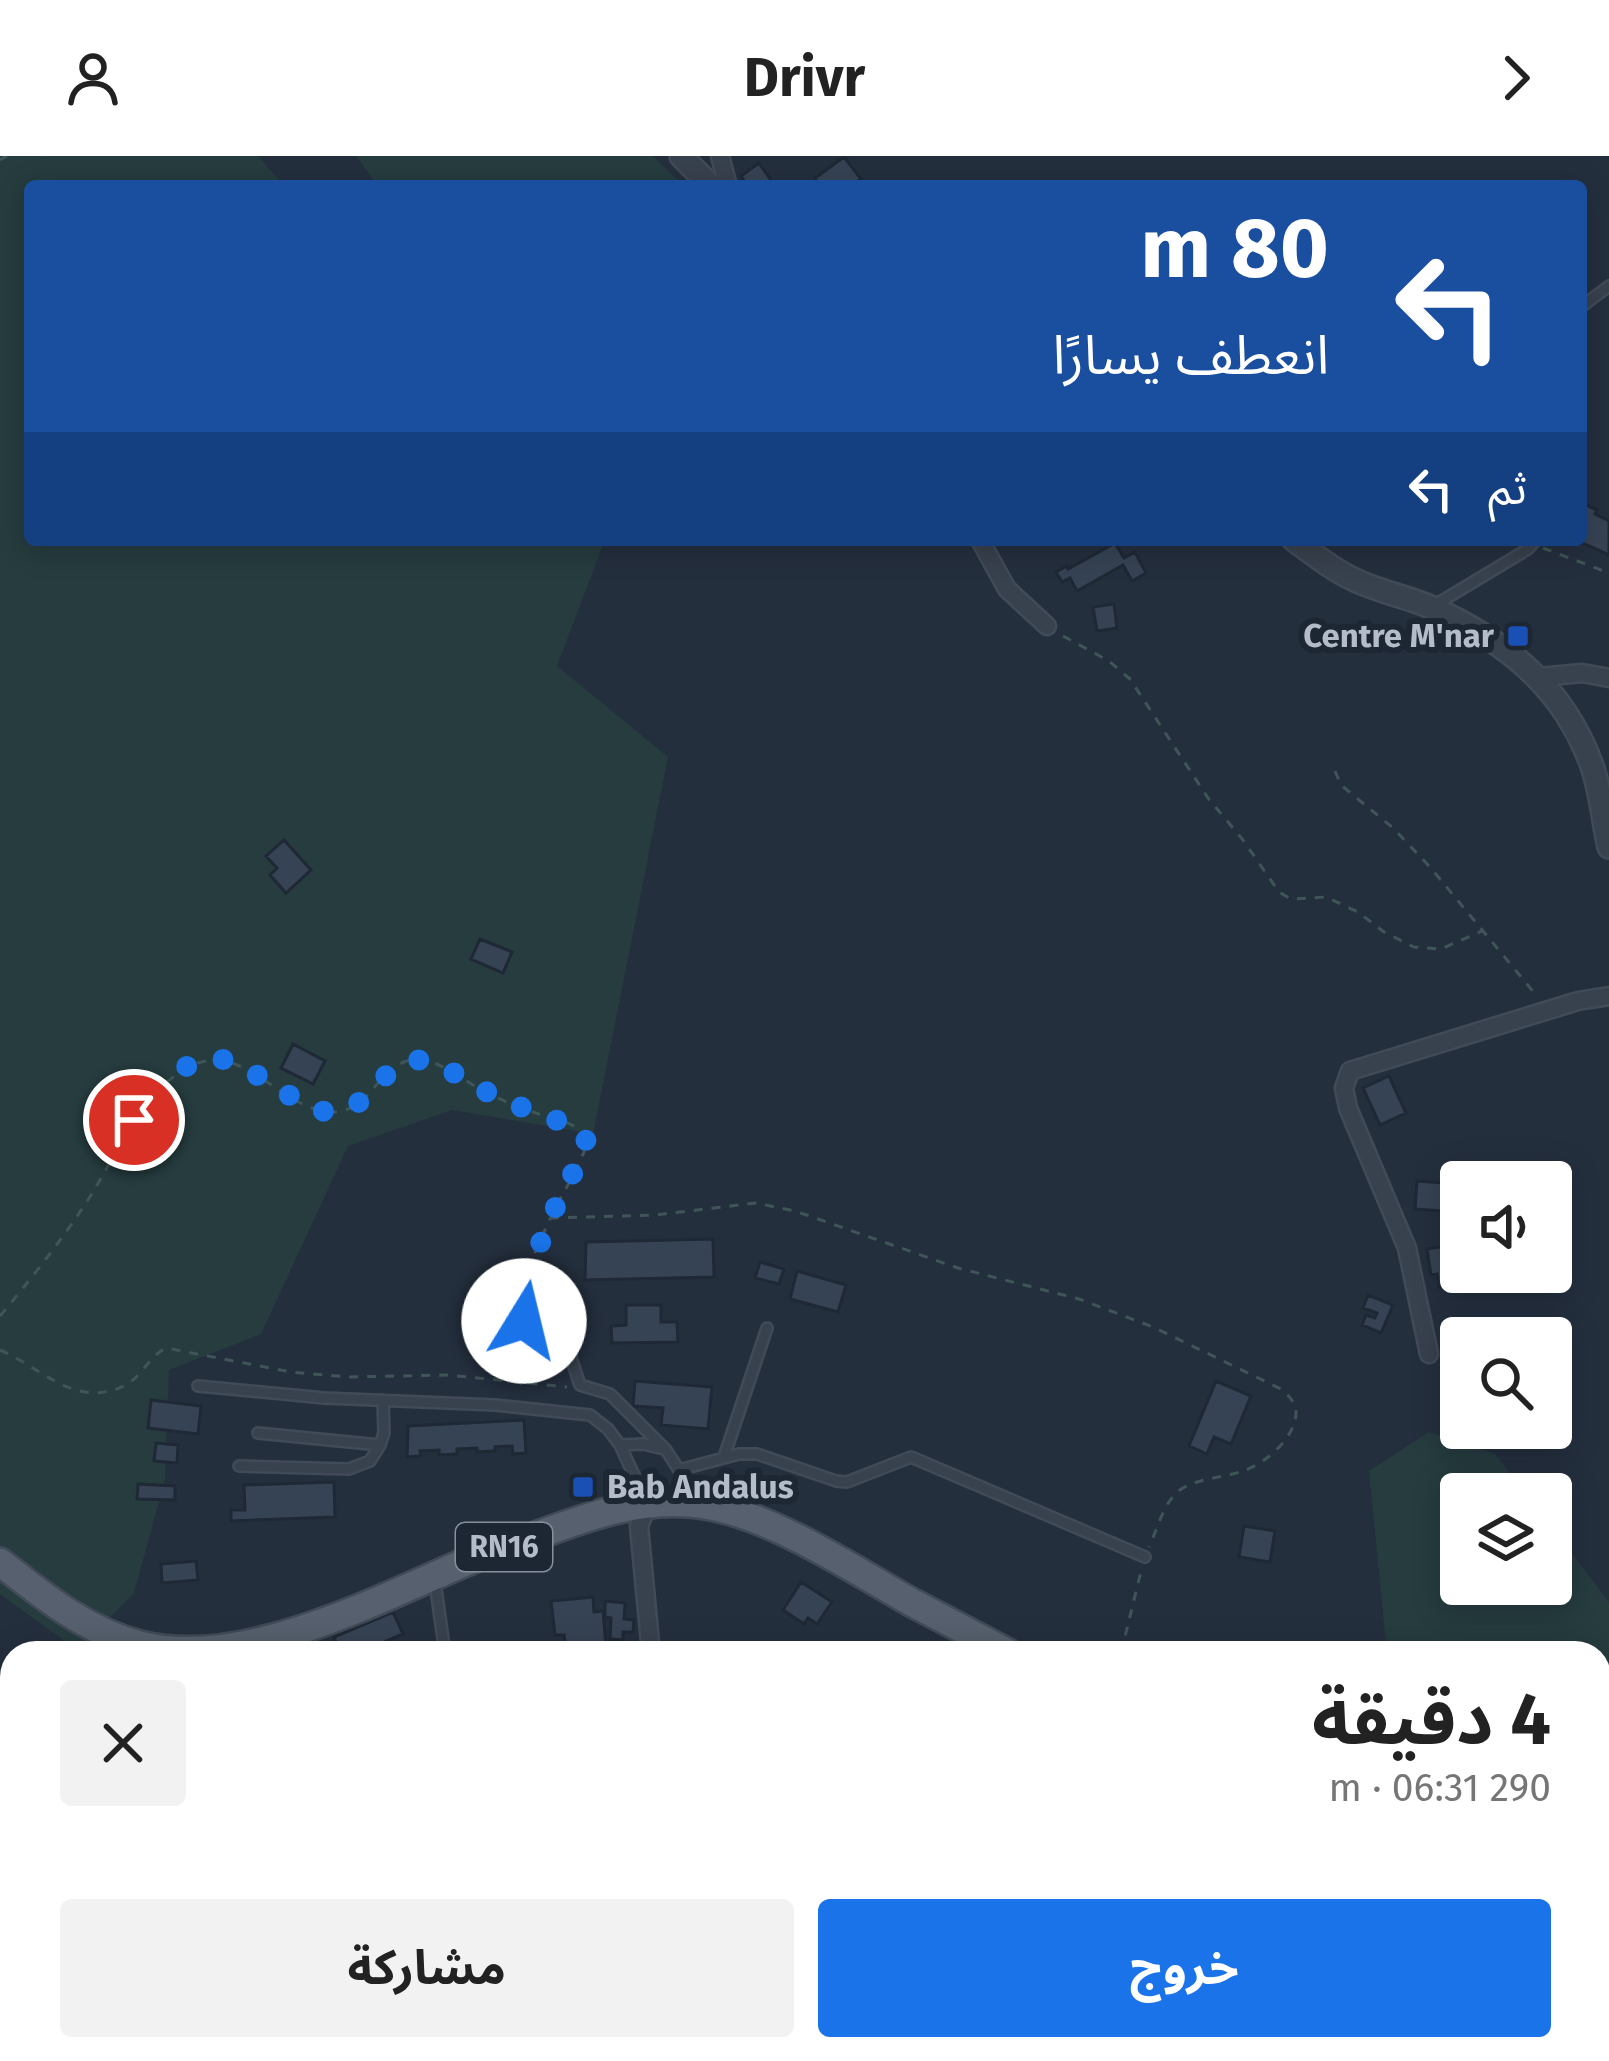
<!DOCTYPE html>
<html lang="ar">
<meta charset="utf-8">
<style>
:root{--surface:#fff;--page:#f2f2f2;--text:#222;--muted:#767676;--accent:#1a73e8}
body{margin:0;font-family:"Fira Sans","Noto Sans Arabic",sans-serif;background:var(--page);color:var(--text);direction:rtl;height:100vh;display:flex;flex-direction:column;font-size:45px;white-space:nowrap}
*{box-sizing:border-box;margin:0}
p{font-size:39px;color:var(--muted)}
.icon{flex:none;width:66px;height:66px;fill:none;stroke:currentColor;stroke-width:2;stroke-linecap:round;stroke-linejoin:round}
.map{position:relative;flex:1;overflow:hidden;direction:ltr}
.panel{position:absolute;left:0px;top:1485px;width:1611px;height:420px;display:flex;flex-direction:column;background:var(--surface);border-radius:36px 36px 0 0;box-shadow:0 6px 30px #0003;direction:rtl}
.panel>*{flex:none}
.hud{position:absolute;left:24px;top:24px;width:1563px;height:366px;border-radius:12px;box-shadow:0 6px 30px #0003;direction:rtl;background:#1a4fa0;color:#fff;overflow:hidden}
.fabs{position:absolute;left:1440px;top:1005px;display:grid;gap:24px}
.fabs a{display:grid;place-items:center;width:132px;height:132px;border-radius:12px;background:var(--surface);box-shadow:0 6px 30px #0003;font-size:60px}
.pin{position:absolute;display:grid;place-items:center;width:102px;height:102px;color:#fff;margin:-51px;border:6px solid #fff;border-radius:50%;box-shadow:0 3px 12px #0007}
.me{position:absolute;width:132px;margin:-66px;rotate:9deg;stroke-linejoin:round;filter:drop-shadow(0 0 9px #0008)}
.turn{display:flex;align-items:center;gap:42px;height:252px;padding:0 60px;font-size:54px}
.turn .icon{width:156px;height:156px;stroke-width:2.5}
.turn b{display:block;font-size:84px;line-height:102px}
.then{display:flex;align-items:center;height:114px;padding:0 60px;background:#0003;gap:24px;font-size:45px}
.round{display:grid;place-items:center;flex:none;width:126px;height:126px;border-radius:12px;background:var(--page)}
.summary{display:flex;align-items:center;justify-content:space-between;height:204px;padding:0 60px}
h1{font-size:72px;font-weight:700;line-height:90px}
.cta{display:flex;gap:24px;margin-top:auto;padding:24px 60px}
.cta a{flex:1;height:138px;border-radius:12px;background:var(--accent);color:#fff;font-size:48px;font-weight:700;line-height:138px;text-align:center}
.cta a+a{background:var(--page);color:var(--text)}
header{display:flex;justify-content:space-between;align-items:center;height:156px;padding:0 60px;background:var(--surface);font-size:54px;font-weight:700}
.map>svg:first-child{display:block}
.green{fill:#263c3f}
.building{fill:#364354;stroke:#1f2835;stroke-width:3}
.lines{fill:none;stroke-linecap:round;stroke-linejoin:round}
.service-casing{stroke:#414a57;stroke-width:14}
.minor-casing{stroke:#414a57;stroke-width:21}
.tertiary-casing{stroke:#414a57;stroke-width:26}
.primary-casing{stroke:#414a57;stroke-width:32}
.path{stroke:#3f5557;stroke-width:3;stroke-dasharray:9 9;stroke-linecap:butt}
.service{stroke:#38414e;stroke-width:9}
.minor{stroke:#38414e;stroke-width:16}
.tertiary{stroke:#38414e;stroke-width:21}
.primary{stroke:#56606e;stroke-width:27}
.route{stroke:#1a73e8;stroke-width:21;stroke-dasharray:0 37.8}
.transit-dot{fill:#1a4fb4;stroke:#1d2633;stroke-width:4.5}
.labels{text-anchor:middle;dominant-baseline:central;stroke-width:12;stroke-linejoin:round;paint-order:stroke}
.shield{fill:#1d2633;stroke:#878f9c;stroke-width:3}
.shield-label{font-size:30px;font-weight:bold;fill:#b4bcc9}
.poi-label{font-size:33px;font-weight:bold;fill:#b4bcc9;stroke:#1d2633;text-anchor:end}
</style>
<header><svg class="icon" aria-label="forward" viewBox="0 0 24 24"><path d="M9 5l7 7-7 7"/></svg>Drivr<svg class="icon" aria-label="person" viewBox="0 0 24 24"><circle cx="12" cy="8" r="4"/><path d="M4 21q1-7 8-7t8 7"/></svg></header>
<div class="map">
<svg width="1609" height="1905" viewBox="0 0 1609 1905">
<rect width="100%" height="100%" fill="#242f3e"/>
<path class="green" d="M0 0H258L284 30H30V384H605L557 510 668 601 593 978 452 954 348 990 261 1178 169 1214 165 1324 134 1437 78 1495 0 1438Z
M356 0H653L684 30H378Z
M1429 1276 1495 1298 1526 1338H1461V1428H1551V1370L1609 1446V1564L1599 1565V1497H1387L1369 1315Z"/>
<path class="building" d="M844 1 861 23 851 30H820L815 22Z
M759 7 775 30H748L741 20Z
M1581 347 1597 354 1595 358 1609 365V399L1576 384H1581Z
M1115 387 1124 402 1135 396 1146 417 1132 425 1123 409 1077 435 1070 422 1062 426 1056 416 1067 410 1068 413Z
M1114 448 1117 472 1097 475 1093 451Z
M284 684 311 714 286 737 270 719 277 712 266 700Z
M480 783 512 796 503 817 471 803Z
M293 888 325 905 313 928 281 912Z
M1389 920 1406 957 1380 969 1363 932Z
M1417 1025 1444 1027 1442 1055 1415 1053Z
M713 1083 714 1121 585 1124 586 1086Z
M1453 1089 1460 1128 1439 1131 1437 1118 1431 1119 1427 1093Z
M760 1106 784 1113 779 1128 755 1122Z
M797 1115 846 1129 838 1156 790 1143Z
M1368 1139 1393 1149 1381 1177 1362 1169 1366 1159 1375 1162 1377 1157 1363 1152Z
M626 1149H661V1166H677L678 1186 612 1187 611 1170 626 1169Z
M635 1225 712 1231 708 1273 661 1269 663 1252 633 1250Z
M1216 1225 1251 1240 1231 1288 1214 1281 1207 1298 1189 1290Z
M151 1244 201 1250 198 1278 148 1272Z
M524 1264 526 1297 513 1298 512 1290 495 1291V1295L477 1296V1292L457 1293V1298L439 1299V1294L420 1295 421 1300 407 1301 408 1270Z
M156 1287 178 1289 177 1307 154 1305Z
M334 1326 335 1361 231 1365V1354H245L244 1329Z
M138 1328 175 1330V1344L137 1343Z
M1244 1370 1275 1375 1270 1406 1239 1401Z
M196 1405 198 1424 162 1427 161 1408Z
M801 1426 832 1446 817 1468 808 1462 804 1468 783 1454Z
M593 1441 594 1456 603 1455 606 1490 566 1494 564 1479H555L551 1445Z
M605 1445 625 1447 624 1463 634 1464 633 1476H623V1484L610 1483 611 1462 605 1461Z
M393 1456 403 1478 386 1485 388 1490 372 1497H340L334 1481Z"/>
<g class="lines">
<g class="service-casing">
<path id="service" d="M1581 151 1609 130
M1435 449 1528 393 1536 384
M561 1171 580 1229 610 1238 666 1294 679 1314 688 1341
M198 1230 324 1242 495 1249 590 1259 608 1273 620 1289 645 1343
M258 1277 380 1289
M620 1289 643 1288 660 1292
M724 1301 767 1172
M239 1310 349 1313 370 1305 380 1289 384 1277 383 1244
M679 1314 739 1298H757L836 1325 847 1326 911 1301 1145 1401
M435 1426 445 1497"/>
</g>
<g class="minor-casing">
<path id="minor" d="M720 0 728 30
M980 384 1007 433 1047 470
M1539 521 1582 517 1609 522
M1429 1198 1407 1092 1348 952 1344 932 1350 915 1578 845 1609 840
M648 1348 639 1370 651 1497
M0 1645 12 1641"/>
</g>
<g class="tertiary-casing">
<path id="tertiary" d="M681 0 711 30
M1294 384C1313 398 1333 414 1355 424 1380 436 1408 441 1433 452 1507 486 1564 532 1592 610 1601 635 1603 664 1609 691"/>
</g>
<g class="primary-casing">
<path id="primary" d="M0 1406C43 1440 86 1475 140 1489 246 1516 383 1440 478 1401 498 1392 518 1386 538 1379 587 1361 635 1343 688 1347 760 1351 849 1411 911 1446 943 1463 976 1480 1008 1497
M1599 1607 1609 1606"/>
</g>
<path class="path" d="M0 4 7 0
M1543 392 1609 417
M1063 480 1109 505 1130 523 1208 642 1243 684 1279 736 1291 743 1326 741 1358 756 1384 776 1414 791 1441 793 1482 775
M1335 615 1341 629 1393 672 1430 711 1536 839
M550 1062 655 1059 756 1047 795 1055 958 1112 1079 1143 1153 1171 1281 1233C1288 1239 1295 1245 1296 1255 1297 1281 1265 1308 1243 1315 1223 1322 1197 1322 1180 1334 1164 1345 1157 1374 1149 1391
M0 1160C31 1123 61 1085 88 1044 117 999 135 945 183 914 241 878 277 953 331 956 365 958 377 917 404 906 429 896 457 920 478 932 496 942 517 951 536 957 550 962 577 966 585 980 592 993 562 1037 555 1053 544 1075 526 1113 522 1138 519 1166 532 1199 538 1227
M0 1194C41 1211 74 1253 124 1230 142 1221 148 1201 166 1192L291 1216 348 1221 448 1219 567 1231
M1121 1497 1142 1411"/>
<use href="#service" class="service"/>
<use href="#minor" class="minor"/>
<use href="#tertiary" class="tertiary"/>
<use href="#primary" class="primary"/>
</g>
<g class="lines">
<path class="route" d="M134 964C154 938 182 899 220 903 240 906 261 922 277 932 293 941 308 952 327 956 368 962 383 901 419 904 443 906 464 925 485 935 515 950 547 961 579 972L588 988 550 1062 531 1112 523 1138 524 1165"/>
</g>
<g class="transit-dot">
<rect x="1506" y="468" width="24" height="24" rx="6"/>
<rect x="571" y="1319" width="24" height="24" rx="6"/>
</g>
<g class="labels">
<rect class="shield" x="456" y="1367" width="96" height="48" rx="9"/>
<g class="shield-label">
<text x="504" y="1391">RN16</text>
</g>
<g class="poi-label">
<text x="1494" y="480">Centre M'nar</text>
<text x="607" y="1331" text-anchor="start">Bab Andalus</text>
</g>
</g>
</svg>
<div class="fabs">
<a><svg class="icon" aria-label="sound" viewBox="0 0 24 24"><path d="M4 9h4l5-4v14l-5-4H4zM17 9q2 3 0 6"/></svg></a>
<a><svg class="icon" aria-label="search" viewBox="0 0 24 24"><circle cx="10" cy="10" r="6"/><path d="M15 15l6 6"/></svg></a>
<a><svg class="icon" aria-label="layers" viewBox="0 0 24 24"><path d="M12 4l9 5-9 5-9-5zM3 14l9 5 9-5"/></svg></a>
</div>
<div class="pin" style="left:134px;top:964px;background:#d93025"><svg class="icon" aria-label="arrive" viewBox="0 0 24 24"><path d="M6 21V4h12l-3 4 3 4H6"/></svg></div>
<svg class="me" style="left:524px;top:1165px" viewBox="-20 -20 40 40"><circle r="19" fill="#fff"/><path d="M0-13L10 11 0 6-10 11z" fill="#1a73e8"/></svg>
<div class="hud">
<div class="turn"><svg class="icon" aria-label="left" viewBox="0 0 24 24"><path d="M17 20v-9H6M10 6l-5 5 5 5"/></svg><div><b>80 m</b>انعطف يسارًا</div></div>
<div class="then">ثم<svg class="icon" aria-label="left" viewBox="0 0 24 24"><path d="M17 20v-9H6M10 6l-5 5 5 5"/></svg></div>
</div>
<section class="panel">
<div class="summary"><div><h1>4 دقيقة</h1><p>290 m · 06:31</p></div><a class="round"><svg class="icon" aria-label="close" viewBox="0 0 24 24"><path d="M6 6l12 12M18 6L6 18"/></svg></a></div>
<div class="cta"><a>خروج</a><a>مشاركة</a></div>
</section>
</div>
